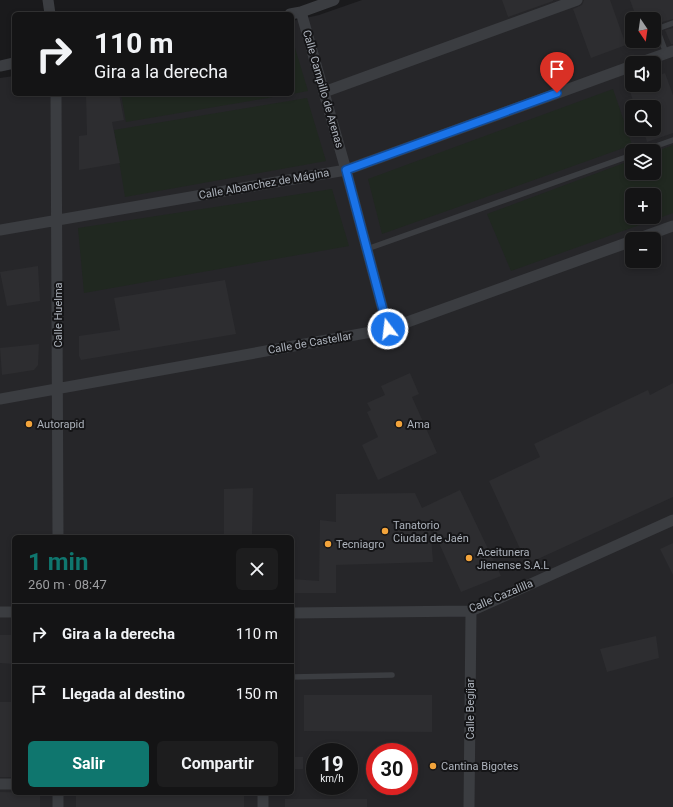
<!DOCTYPE html>
<html lang="es">
<meta charset="utf-8">
<style>
:root{--surface:#141415;--page:#1d1d1e;--text:#f1f3f6;--muted:#9d9ea0;--line:#333334;--accent:#0f766e}
body{margin:0;font-family:Roboto,sans-serif;background:var(--page);color:var(--text);height:100vh;display:flex;flex-direction:column;font-size:15px;white-space:nowrap}
*{box-sizing:border-box;margin:0}
p{font-size:13px;color:var(--muted)}
.icon{flex:none;width:22px;height:22px;fill:none;stroke:currentColor;stroke-width:2;stroke-linecap:round;stroke-linejoin:round}
.map{position:relative;flex:1;overflow:hidden}
.side{position:absolute;left:12px;top:535px;width:282px;height:260px;display:flex;flex-direction:column;background:var(--surface);border-radius:6px;box-shadow:0 2px 6px #0003,0 0 0 1px var(--line)}
.side>*{flex:none}
.banner{position:absolute;left:12px;top:12px;width:282px;height:84px;border-radius:6px;box-shadow:0 2px 6px #0003,0 0 0 1px var(--line);background:#141415;color:var(--text);overflow:hidden}
.needle{width:26px;rotate:167deg}
.controls{position:absolute;left:625px;top:12px;display:grid;gap:8px}
.controls a{display:grid;place-items:center;width:36px;height:36px;border-radius:6px;background:var(--surface);box-shadow:0 2px 6px #0003,0 0 0 1px var(--line);font-size:20px}
.speed{position:absolute;left:306px;top:743px;display:flex;gap:8px;font-size:20px;font-weight:700;text-align:center}
.speed>*{display:grid;place-content:center;width:52px;height:52px;border-radius:50%;background:var(--surface);box-shadow:0 2px 6px #0003,0 0 0 1px var(--line);line-height:1}
.speed small{font-size:10px;font-weight:400}
.speed .limit{border:6px solid #d22;background:#fff;color:#111}
.pin{position:absolute;display:grid;place-items:center;width:34px;height:34px;color:#fff;margin:-41px -17px;border-radius:50% 50% 50% 0;rotate:-45deg;box-shadow:0 0 4px #0007}
.pin .icon{rotate:45deg}
.me{position:absolute;width:44px;margin:-22px;rotate:345deg;stroke-linejoin:round;filter:drop-shadow(0 0 3px #0008)}
.turn{display:flex;align-items:center;gap:14px;height:84px;padding:0 16px;font-size:18px}
.turn .icon{width:52px;height:52px;stroke-width:2.5}
.turn b{display:block;font-size:28px;line-height:34px}
.round{display:grid;place-items:center;flex:none;width:42px;height:42px;border-radius:6px;background:var(--page)}
.overview{display:flex;align-items:center;justify-content:space-between;height:68px;padding:0 16px}
h1{font-size:24px;font-weight:700;line-height:30px;color:var(--accent)}
.action{display:flex;gap:8px;margin-top:auto;padding:8px 16px}
.action a{flex:1;height:46px;border-radius:6px;background:var(--accent);color:#fff;font-size:16px;font-weight:700;line-height:46px;text-align:center}
.action a+a{background:var(--page);color:var(--text)}
ul{padding:0;list-style:none}
li{display:flex;align-items:center;gap:12px;height:60px;padding:0 16px;border-top:1px solid var(--line)}
li div{flex:1}
li b{display:block;font-size:15px}
li em{font-style:normal}
.map>svg:first-child{display:block}
.built{fill:#262629;fill-rule:evenodd}
.green{fill:#202820;fill-rule:evenodd}
.building{fill:#2d2d30}
.lines{fill:none;stroke-linecap:round;stroke-linejoin:round}
.lane{stroke:#3b3d41;stroke-width:5.5}
.street{stroke:#3b3d41;stroke-width:11}
.route-casing{stroke:#114b97;stroke-width:10}
.route{stroke:#1a73e8;stroke-width:7}
.poi-dot{fill:#f3a43b;stroke:#151517;stroke-width:1.5}
.labels{text-anchor:middle;dominant-baseline:central;stroke-width:4;stroke-linejoin:round;paint-order:stroke}
.street-label{font-size:11px;fill:#adb3bc;stroke:#151517}
.poi-label{font-size:11px;fill:#adb3bc;stroke:#151517;text-anchor:start}
</style>
<div class="map">
<svg width="673" height="807" viewBox="0 0 673 807">
<rect width="100%" height="100%" fill="#1a1a1c"/>
<path class="built" d="M362 0H673V807H0V78L14 76V94H292V21L319 15ZM632 19H654V41H632ZM632 63H654V85H632ZM632 107H654V129H632ZM632 151H654V173H632ZM632 195H654V217H632ZM632 239H654V261H632ZM14 537H292V793H14ZM315 752H349V786H315ZM375 752H409V786H375Z"/>
<path class="green" d="M292 38 308 91 292 94Z
M613 89 632 145 382 234 368 179Z
M121 94H291L126 122Z
M307 98 326 161 125 197 114 130Z
M673 145V213L511 271 487 214 632 160V173H654V152ZM632 195H654V217H632Z
M332 189 349 246 84 293 78 228Z"/>
<path class="building" d="M502 0H553V1L508 17Z
M584 0H610L626 45 591 58 573 9 582 5Z
M630 0H673V19L662 22 661 18 654 21V19H637Z
M673 28V44H671L665 30Z
M665 73 673 95V133L647 142 643 129H654V107H635L628 85H654V77Z
M95 94H119L124 120 112 122 120 163 79 170V136L87 135 86 95Z
M38 266 40 301 7 306 0 272Z
M225 280 236 334 81 360 79 356V336L120 330 114 298Z
M39 344 38 365 34 370 2 375 0 348Z
M410 373 419 394 412 397 437 453 378 480 362 445 378 437 367 412 371 410 367 403 385 395 381 386Z
M673 383V497L527 564 489 481 540 457 534 444 648 390 650 395Z
M253 488 252 537H224V489Z
M460 490 501 576 461 592 430 523 433 562 336 565V593H292V579L319 581 320 520 336 522V494L415 493 422 508Z
M673 543V575L660 549Z
M0 635H14V664L0 663Z
M656 636 659 658 607 672 600 649Z
M304 695H432V732L304 731Z
M0 702H14V777H0Z
M292 757H303V769H292Z
M0 792 40 793V807H0Z
M76 793 244 795V807H76Z
M285 799H367V807H285Z"/>
<g class="lines">
<path class="lane" d="M666 53 657 29 673 23
M642 151 673 140
M367 249 632 155
M292 677 392 675"/>
<path class="street" d="M48 0 50 14
M301 12 346 170 388 329
M290 14 301 12 334 0
M639 63 673 51
M0 66 14 63
M324 92 577 0
M56 94 58 537
M0 230 346 170 632 66
M637 239 673 226
M0 399 388 329 632 241
M0 612H14
M292 613 471 611 673 520
M0 784H14
M263 793V807
M58 807V793
M469 807 471 611"/>
</g>
<g class="lines">
<g class="route-casing">
<path id="route" d="M388 329 346 170 557 93"/>
</g>
<use href="#route" class="route"/>
</g>
<g class="poi-dot">
<circle cx="29" cy="424" r="4"/>
<circle cx="399" cy="424" r="4"/>
<circle cx="385" cy="531" r="4"/>
<circle cx="328" cy="544" r="4"/>
<circle cx="469" cy="558" r="4"/>
<circle cx="433" cy="766" r="4"/>
</g>
<g class="labels">
<g class="street-label">
<text transform="translate(323 89) rotate(74)">Calle Campillo de Arenas</text>
<text transform="translate(264 184) rotate(-10)">Calle Albanchez de Mágina</text>
<text transform="translate(58 315) rotate(-90)">Calle Huelma</text>
<text transform="translate(310 343) rotate(-10)">Calle de Castellar</text>
<text transform="translate(501 596) rotate(-23)">Calle Cazalilla</text>
<text transform="translate(470 709) rotate(-90)">Calle Begíjar</text>
</g>
<g class="poi-label">
<text x="37" y="424">Autorapid</text>
<text x="407" y="424">Ama</text>
<text x="393" y="525">Tanatorio<tspan x="393" dy="13">Ciudad de Jaén</tspan></text>
<text x="336" y="544">Tecniagro</text>
<text x="477" y="552">Aceitunera<tspan x="477" dy="13">Jienense S.A.L</tspan></text>
<text x="441" y="766">Cantina Bigotes</text>
</g>
</g>
</svg>
<div class="controls">
<a><svg class="needle" viewBox="-14 -14 28 28"><path d="M0-13l5 13h-10z" fill="#e53935"/><path d="M0 13l5-13h-10z" fill="#9d9ea0"/></svg></a>
<a><svg class="icon" aria-label="sound" viewBox="0 0 24 24"><path d="M4 9h4l5-4v14l-5-4H4zM17 9q2 3 0 6"/></svg></a>
<a><svg class="icon" aria-label="search" viewBox="0 0 24 24"><circle cx="10" cy="10" r="6"/><path d="M15 15l6 6"/></svg></a>
<a><svg class="icon" aria-label="layers" viewBox="0 0 24 24"><path d="M12 4l9 5-9 5-9-5zM3 14l9 5 9-5"/></svg></a>
<a>+</a>
<a>−</a>
</div>
<div class="speed"><div>19<small>km/h</small></div><div class="limit">30</div></div>
<div class="pin" style="left:557px;top:93px;background:#d93025"><svg class="icon" aria-label="arrive" viewBox="0 0 24 24"><path d="M6 21V4h12l-3 4 3 4H6"/></svg></div>
<svg class="me" style="left:388px;top:329px" viewBox="-20 -20 40 40"><circle r="17" fill="#1a73e8" stroke="#fff" stroke-width="3"/><path d="M0-11L8 9 0 5-8 9z" fill="#fff"/></svg>
<div class="banner">
<div class="turn"><svg class="icon" aria-label="right" viewBox="0 0 24 24"><path d="M7 20v-9h11M14 6l5 5-5 5"/></svg><div><b>110 m</b>Gira a la derecha</div></div>
</div>
<section class="side">
<div class="overview"><div><h1>1 min</h1><p>260 m · 08:47</p></div><a class="round"><svg class="icon" aria-label="close" viewBox="0 0 24 24"><path d="M6 6l12 12M18 6L6 18"/></svg></a></div>
<ul>
<li><svg class="icon" aria-label="right" viewBox="0 0 24 24"><path d="M7 20v-9h11M14 6l5 5-5 5"/></svg><div><b>Gira a la derecha</b></div><em>110 m</em></li>
<li><svg class="icon" aria-label="arrive" viewBox="0 0 24 24"><path d="M6 21V4h12l-3 4 3 4H6"/></svg><div><b>Llegada al destino</b></div><em>150 m</em></li>
</ul>
<div class="action"><a>Salir</a><a>Compartir</a></div>
</section>
</div>
